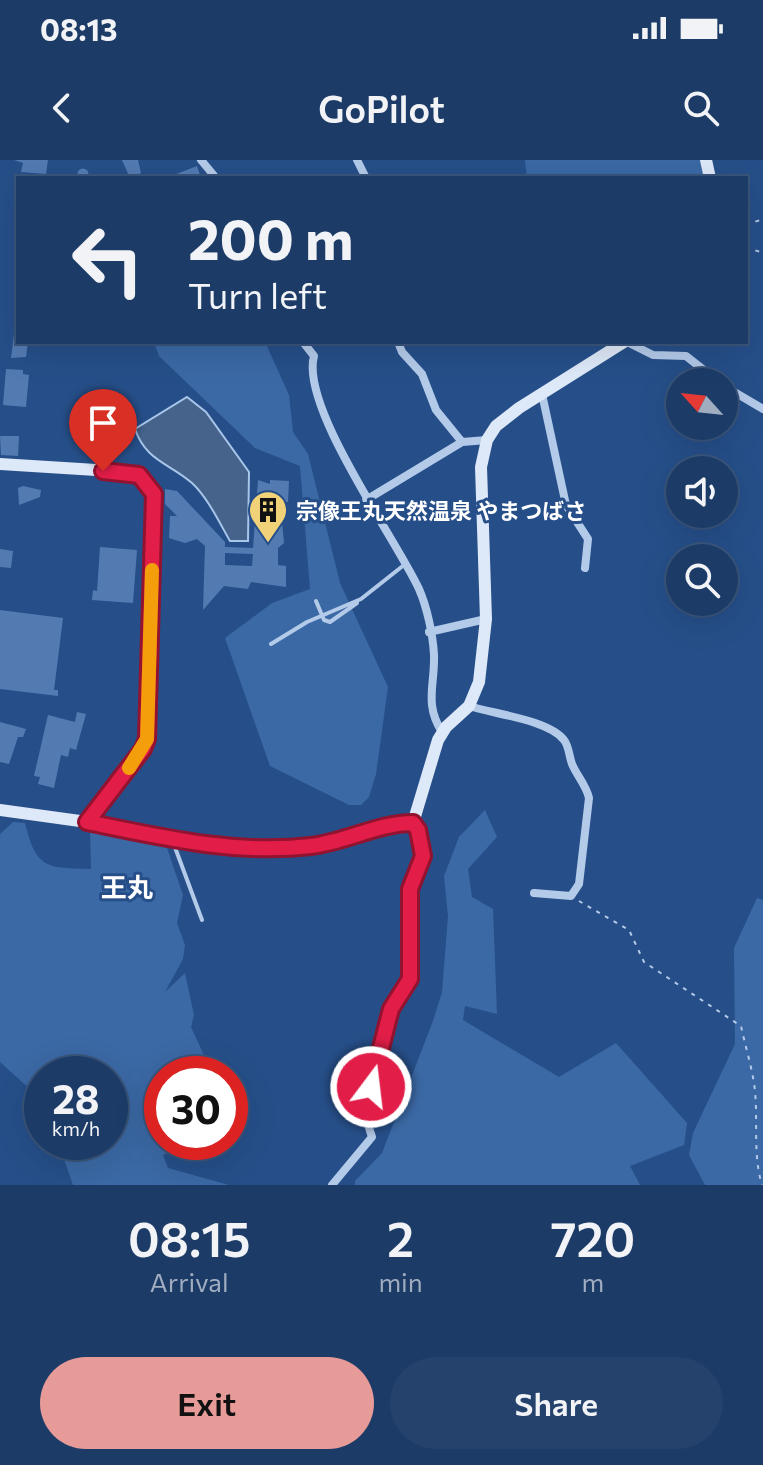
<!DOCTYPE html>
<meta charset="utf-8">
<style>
:root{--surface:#1c3b67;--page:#25426d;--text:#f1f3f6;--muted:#a0adc0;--line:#3a557b;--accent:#e69b98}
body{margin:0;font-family:Commissioner,"Noto Sans JP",sans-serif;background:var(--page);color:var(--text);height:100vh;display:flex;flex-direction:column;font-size:30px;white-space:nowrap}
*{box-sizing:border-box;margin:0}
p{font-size:26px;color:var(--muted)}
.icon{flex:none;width:44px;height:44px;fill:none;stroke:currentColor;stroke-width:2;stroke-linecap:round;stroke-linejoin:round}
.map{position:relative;height:1025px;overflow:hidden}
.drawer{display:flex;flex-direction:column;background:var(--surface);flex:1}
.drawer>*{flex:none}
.guide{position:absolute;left:16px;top:16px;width:732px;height:168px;border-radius:0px;box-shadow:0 8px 32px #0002,0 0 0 2px var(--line);background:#1c3b67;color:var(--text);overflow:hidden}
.needle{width:52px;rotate:297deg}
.controls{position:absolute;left:666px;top:208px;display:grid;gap:16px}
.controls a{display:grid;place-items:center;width:72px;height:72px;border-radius:50%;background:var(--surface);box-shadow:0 8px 32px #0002,0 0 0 2px var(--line);font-size:40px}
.speed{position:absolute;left:24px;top:896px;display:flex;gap:16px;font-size:40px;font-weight:700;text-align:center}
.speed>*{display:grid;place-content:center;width:104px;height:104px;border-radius:50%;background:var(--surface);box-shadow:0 8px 32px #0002,0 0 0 2px var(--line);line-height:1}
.speed small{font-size:20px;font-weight:400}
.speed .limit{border:12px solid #d22;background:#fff;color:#111}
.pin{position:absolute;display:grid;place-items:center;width:68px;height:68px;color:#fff;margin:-82px -34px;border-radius:50% 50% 50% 0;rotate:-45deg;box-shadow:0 0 8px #0007}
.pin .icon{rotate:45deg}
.me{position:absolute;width:88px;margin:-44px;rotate:15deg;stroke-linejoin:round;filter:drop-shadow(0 0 6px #0008)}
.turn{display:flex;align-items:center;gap:28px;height:168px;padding:0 40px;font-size:36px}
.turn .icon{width:104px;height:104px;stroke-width:2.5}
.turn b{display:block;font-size:56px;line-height:68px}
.eta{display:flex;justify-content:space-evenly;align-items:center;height:136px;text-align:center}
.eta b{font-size:48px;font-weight:600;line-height:56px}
.action{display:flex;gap:16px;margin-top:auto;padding:16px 40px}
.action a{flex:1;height:92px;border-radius:48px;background:var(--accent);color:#111;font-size:32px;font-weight:600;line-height:92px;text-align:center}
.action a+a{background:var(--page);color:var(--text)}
.status{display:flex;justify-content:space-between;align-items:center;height:56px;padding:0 40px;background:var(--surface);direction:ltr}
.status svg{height:22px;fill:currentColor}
header{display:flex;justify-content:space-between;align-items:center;height:104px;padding:0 40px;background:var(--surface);font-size:36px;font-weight:600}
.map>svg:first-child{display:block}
.green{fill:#3b69a5}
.water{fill:#46638c;stroke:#a8c5ea;stroke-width:2}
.building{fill:#537bb2;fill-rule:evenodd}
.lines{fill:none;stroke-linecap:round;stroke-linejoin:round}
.path{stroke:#b3cae9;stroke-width:2;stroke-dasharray:4 6;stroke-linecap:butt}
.lane{stroke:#b3cae9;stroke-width:4}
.street{stroke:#b3cae9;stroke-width:8}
.secondary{stroke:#dde8f8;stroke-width:12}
.route-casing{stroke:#92132f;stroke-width:20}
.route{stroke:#e11d48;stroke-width:14}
.slow{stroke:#f59e0b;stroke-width:14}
.labels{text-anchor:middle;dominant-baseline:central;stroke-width:6;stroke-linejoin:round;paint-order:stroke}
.poi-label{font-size:22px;font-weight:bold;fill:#fff;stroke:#264f89;text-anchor:start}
.quarter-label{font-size:26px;font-weight:bold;fill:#fff;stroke:#264f89}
</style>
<div class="status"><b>08:13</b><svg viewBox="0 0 49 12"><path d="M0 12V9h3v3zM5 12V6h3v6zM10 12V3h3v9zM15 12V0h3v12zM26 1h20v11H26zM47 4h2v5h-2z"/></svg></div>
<header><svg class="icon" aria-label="back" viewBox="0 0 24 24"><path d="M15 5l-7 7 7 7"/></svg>GoPilot<svg class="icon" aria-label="search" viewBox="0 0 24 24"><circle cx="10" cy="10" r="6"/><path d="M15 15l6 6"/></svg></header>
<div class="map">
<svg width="763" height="1025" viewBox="0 0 763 1025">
<rect width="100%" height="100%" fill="#264f89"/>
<path class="green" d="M525 0H708L711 18H527Z
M154 182H265L289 235 293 272 308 294 340 423 388 527 376 614 369 637 361 645H349L270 606 225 478 272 443 310 429 300 306 255 288 159 196Z
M485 650 497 677 468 709 472 737 493 749 497 854 465 846 463 860 559 917 616 883 687 963 684 985 630 1006 640 1025H355V1021L382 993 433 861 442 832 448 756 444 716 459 677Z
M13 662 25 663C36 709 47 708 91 709L90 670 166 685 183 735 177 763 185 785 183 799 165 832 185 813 194 855 191 867 209 906 206 914H162V982H180L177 989 163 995 168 1008 229 1025H73L58 982H110V914H42V940L0 902V674Z
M757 738 763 740V1025H705L689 995 693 973 735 884 734 788Z"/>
<path class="water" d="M187 237 206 252 249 312 248 381H230C219 362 208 338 192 323 169 303 146 301 135 269Z"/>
<path class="building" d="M14 0H48L46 14 21 12 23 3Z
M122 0H138L141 13 130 18Z
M197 6 201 18H166Z
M77.5 14a5.5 5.5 0 1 1 11 0a5.5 5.5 0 1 1-11 0Z
M16 158 18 182H28L26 197 11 198Z
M6 209 23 210V214L29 215 26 247 3 245Z
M0 276H19L18 296 1 295Z
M258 320 270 324V320L289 321 288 342 280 341 284 383 278 388V405L286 406V427L251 422 248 429 224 426 203 450 205 386 197 379 185 383 169 378 170 356H177L165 344V329L177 331 225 382V387L253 388ZM225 393 253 394 252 406 225 405Z
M23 326 41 330 40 337 19 345 18 328Z
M100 387 137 390 133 443 92 440 93 430 97 431Z
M0 389 13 391 11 408 0 407Z
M0 450 63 458 54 530H58V536L0 529Z
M77 552 86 554 76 590 70 588 68 597 61 595 54 628 38 624 40 617 34 616 48 555 75 562Z
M0 562 26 569 23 577H18L9 604 0 602Z"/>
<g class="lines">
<path class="path" d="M746 65 763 59
M746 87 763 93
M579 741 629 770 644 802 741 866C745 885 751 904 754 923 759 957 752 992 762 1025"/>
<path class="lane" d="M316 441 324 460 330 462 357 443
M271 484 307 462 361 439 404 405
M173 682 202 760"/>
<path class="street" d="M201 0 216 18
M357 0 366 18
M303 182 314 196C300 247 396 379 419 429 427 447 433 475 434 495 435 525 424 544 442 572
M398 182 402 192 422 214 436 250 462 282
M627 182 653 195 686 196 719 222
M724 226 763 249
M542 234 566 345 588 379 585 408
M366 340 462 282 487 280
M429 472 486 459
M469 546C494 554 549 560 564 580 569 586 569 596 572 604 577 616 586 625 589 638L579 724 571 736 534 733
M87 662C160 677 237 696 312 686 343 682 372 670 402 663H413L418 670 423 696 410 729V819L391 849 364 952 372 977 332 1025"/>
<path class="secondary" d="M706 0 710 18
M0 304 128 312 146 320 154 340 147 579 143 589 87 662 0 650
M413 663 438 580 446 567 469 546 479 522 486 459 481 307 487 280 496 266 519 248 624 182"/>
</g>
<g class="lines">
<g class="route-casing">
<path id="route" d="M103 311 139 315 154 334 147 579 143 589 87 662C160 677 236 695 311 686 346 682 378 663 413 663L418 670 423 696 410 729V819L391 849 371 927"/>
</g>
<use href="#route" class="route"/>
<path class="slow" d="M129 608 147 579 152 410"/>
</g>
<defs>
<g id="building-pin" transform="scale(2)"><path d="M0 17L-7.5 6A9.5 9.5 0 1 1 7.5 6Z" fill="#f2d278" stroke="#264f89"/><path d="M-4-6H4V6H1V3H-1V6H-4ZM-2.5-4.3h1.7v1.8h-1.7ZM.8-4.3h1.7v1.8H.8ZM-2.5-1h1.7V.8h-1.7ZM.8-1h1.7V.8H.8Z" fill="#111"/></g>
</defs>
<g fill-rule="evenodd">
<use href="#building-pin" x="268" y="350"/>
</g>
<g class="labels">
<g class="poi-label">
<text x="296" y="350">宗像王丸天然温泉 やまつばさ</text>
</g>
<g class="quarter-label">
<text x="127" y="726">王丸</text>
</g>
</g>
</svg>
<div class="controls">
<a><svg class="needle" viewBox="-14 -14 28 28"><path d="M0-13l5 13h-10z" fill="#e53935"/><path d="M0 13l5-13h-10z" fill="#a0adc0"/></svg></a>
<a><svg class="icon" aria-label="sound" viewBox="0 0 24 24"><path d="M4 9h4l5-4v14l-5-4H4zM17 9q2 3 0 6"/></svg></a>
<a><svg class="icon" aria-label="search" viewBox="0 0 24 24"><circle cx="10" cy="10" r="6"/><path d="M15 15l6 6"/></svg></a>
</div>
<div class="speed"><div>28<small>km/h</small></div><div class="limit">30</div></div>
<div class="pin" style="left:103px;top:311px;background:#d93025"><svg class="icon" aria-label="arrive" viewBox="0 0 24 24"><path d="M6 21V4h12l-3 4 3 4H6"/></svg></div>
<svg class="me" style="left:371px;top:927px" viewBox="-20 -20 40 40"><circle r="17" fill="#e11d48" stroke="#fff" stroke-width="3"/><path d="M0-11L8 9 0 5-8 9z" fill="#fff"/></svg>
<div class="guide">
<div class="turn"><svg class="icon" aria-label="left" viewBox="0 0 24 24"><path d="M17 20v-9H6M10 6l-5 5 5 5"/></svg><div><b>200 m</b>Turn left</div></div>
</div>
</div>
<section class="drawer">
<div class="eta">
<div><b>08:15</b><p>Arrival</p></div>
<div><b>2</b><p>min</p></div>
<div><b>720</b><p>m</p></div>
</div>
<div class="action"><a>Exit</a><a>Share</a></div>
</section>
